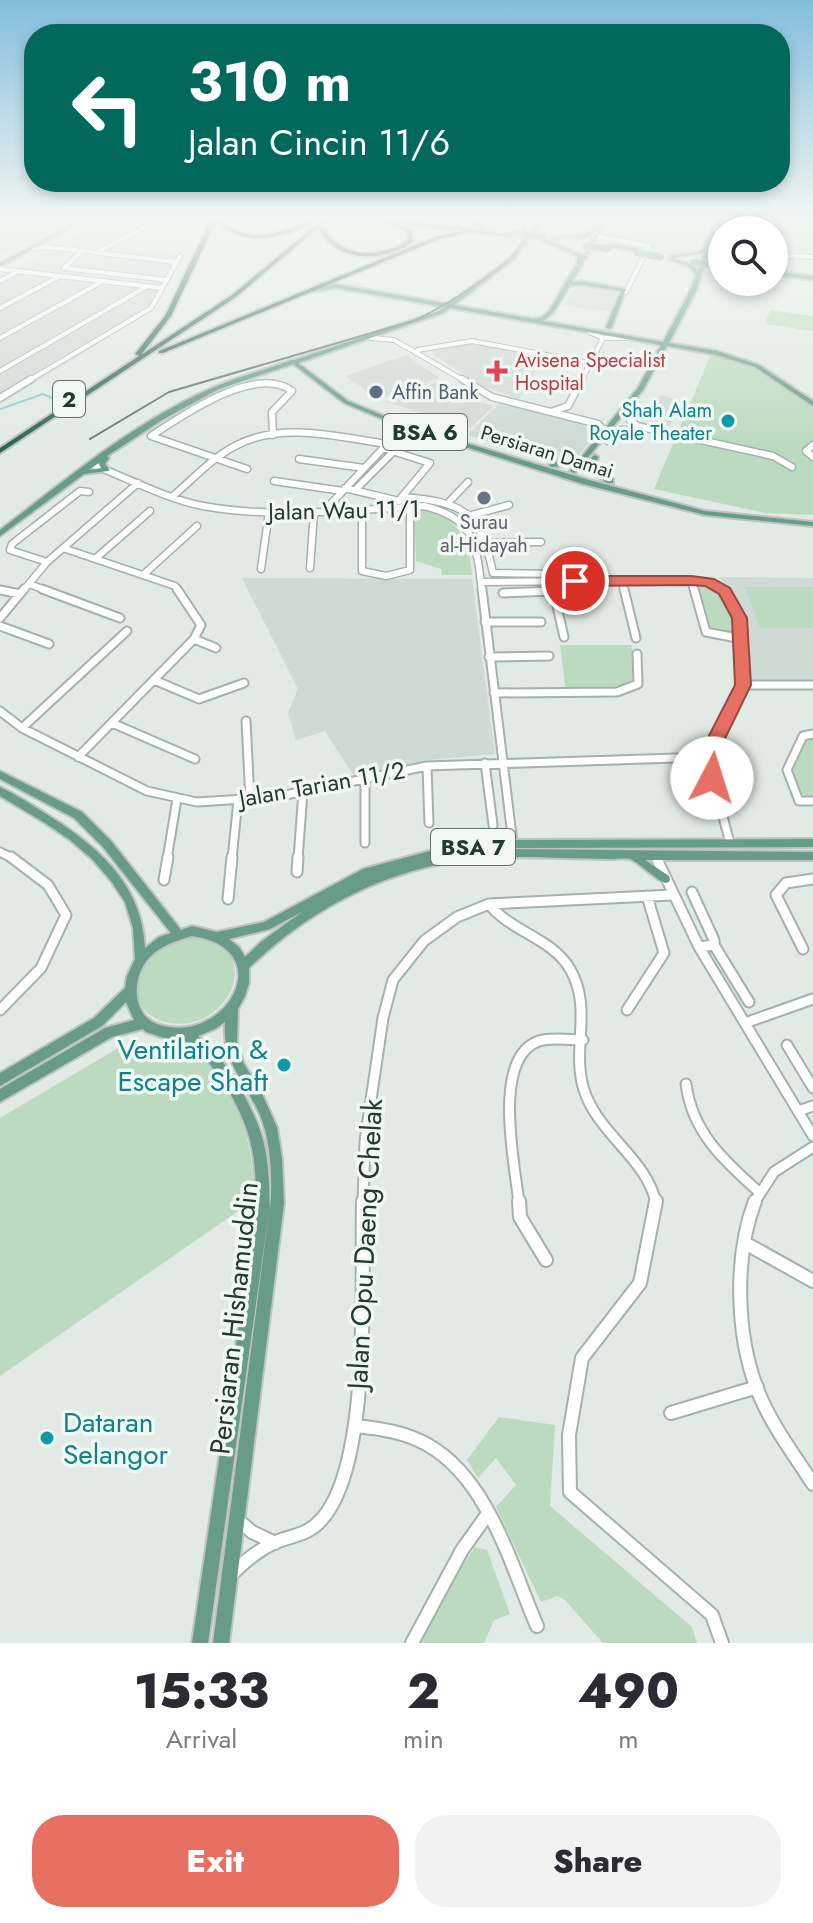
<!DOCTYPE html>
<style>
:root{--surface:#fff;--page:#f2f2f3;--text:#2b2b33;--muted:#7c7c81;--accent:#e77063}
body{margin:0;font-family:Jost,sans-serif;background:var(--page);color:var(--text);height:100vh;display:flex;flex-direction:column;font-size:30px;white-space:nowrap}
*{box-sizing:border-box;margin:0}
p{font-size:26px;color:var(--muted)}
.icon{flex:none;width:44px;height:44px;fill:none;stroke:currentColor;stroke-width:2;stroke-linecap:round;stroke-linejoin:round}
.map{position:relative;height:1643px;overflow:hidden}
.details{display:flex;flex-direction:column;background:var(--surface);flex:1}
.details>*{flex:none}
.top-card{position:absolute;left:24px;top:24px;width:766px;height:168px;border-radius:32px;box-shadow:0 4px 12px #0003;background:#00695c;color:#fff;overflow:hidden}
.fabs{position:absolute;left:708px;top:216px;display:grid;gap:16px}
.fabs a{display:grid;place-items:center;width:80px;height:80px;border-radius:50%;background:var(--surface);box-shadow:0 4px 12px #0003;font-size:40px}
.pin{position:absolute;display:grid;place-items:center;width:68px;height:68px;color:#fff;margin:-34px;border:4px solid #fff;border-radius:50%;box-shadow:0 2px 8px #0007}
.me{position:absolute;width:88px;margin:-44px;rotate:5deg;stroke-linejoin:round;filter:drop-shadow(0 0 6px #0008)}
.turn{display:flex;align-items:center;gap:28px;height:168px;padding:0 32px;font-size:36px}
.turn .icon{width:104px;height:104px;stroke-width:2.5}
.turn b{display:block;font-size:56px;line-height:68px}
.eta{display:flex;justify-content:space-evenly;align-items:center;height:136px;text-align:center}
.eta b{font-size:48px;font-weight:800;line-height:56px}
.button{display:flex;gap:16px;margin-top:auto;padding:16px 32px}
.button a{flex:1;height:92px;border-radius:32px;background:var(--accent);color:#fff;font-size:32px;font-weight:800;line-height:92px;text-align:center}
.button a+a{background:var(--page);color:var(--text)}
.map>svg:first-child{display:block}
.built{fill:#d0dad4}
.green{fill:#bcdabf}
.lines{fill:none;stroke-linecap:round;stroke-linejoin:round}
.stream{stroke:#8dcbcb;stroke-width:2}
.minor-far4-casing{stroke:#a4b2ab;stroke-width:6}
.minor-far3-casing{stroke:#a4b2ab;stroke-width:9}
.minor-far2-casing{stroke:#a4b2ab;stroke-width:11}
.minor-far1-casing{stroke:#a4b2ab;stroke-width:13}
.minor-casing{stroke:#a4b2ab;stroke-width:16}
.major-casing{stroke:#bdc4c1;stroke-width:4}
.highway-casing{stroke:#bdc4c1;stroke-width:4}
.minor-far4{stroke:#fff;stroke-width:4}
.minor-far3{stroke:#fff;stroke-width:6}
.minor-far2{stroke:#fff;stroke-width:7}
.minor-far1{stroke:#fff;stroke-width:9}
.minor{stroke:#fff;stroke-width:12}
.major{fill:#699c88;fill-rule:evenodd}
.highway{fill:#316452;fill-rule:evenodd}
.tram{stroke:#5d756b;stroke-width:2}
.major-bridge-casing{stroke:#bdc4c1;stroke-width:8;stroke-linecap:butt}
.major-bridge{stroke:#699c88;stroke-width:6}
.route{fill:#e77063;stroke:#964940;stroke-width:2}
.health-dot{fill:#e0444e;stroke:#f1f7f3;stroke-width:3}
.service-dot{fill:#5c6f8a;stroke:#f1f7f3;stroke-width:3}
.culture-dot{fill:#0f9aa8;stroke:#f1f7f3;stroke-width:3}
.worship-dot{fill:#6b7280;stroke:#f1f7f3;stroke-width:3}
.labels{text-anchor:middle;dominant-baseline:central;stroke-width:7;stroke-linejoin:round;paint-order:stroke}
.far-health-label{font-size:20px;fill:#be3a42;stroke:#f1f7f3;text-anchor:start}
.far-service-label{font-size:20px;fill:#4e5e75;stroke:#f1f7f3;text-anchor:start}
.far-culture-label{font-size:20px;fill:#0d838f;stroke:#f1f7f3;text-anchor:end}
.far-street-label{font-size:20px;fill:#233a30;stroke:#f1f7f3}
.far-worship-label{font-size:20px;fill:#5b616d;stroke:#f1f7f3}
.shield{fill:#f1f7f3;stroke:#61736a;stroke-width:2}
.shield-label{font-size:22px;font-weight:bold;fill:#233a30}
.street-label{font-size:24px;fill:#233a30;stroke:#f1f7f3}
.near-culture-label{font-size:28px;fill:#0d838f;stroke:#f1f7f3;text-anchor:end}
.near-street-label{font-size:28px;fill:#233a30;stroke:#f1f7f3}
</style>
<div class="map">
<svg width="813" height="1643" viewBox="0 0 813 1643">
<rect width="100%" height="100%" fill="#e1eae5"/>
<path class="built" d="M109 217 153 219 96 250 106 251 113 247 185 255 152 311 0 404V279Z
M792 217H813V255L782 248Z
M614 219 704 228 711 232 705 248 699 251 668 254 635 248 637 240 607 237Z
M0 223 49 229 0 254Z
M579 285 618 291 610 312 563 305Z
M470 343 505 349 544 357 519 399 482 386 434 355 435 351Z
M406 355 439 378 378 399 346 376Z
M442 380 469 399 493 406 471 428 386 402Z
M660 395 680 400 670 426 646 421Z
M499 404 591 425 598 432 577 457 556 461 467 435Z
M719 577 813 578V680H749L750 640 744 616 735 596Z
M242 578 472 579 495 754 427 760 354 776 325 731 296 740 288 713 298 689Z"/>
<path class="green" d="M770 310 813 316V331L765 324Z
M711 354 755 367 813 407V515L765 513 654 489Z
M413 509C454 509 470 539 472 575H442L441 569 416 561Z
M693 581 717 586 738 619 740 638 709 633Z
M745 587H813V628H760Z
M560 645H632L636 683 616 691 566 692Z
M807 739H813V798L800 793 792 769Z
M194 937C267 943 232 1033 170 1023 111 1012 140 941 194 937Z
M120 1047C143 1048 177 1043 199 1053 208 1058 214 1068 220 1076 246 1114 251 1153 257 1198L0 1376V1118Z
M499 1417 555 1425 550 1506 692 1627 697 1643H603L565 1600 557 1596 541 1602 496 1507 516 1485 496 1458 478 1478 467 1460Z
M475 1547 487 1550 510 1614 494 1620 484 1643H417L444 1593Z"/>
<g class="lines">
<path class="stream" d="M0 409 43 394 52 398"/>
<g class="minor-far4-casing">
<path id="minor-far4" d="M67 223 69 217
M596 236 649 246 626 292
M774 242 787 254
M30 249 49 247 176 262
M82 251 64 268 167 280
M98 252 156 221 174 217
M774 255 813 257
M0 269 162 288
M0 281 19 271
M0 308 60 276
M590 332 603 338H627
M0 338 103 281
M371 338 394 340 465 381
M418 350 472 341 590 363
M0 371 146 287
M28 381 151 308 180 256
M581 381 603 338"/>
</g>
<g class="minor-far3-casing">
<path id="minor-far3" d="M462 379 492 397 598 424 603 430 601 438
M0 398 31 379
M633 410 630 420 637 426 773 456 792 467
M551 412 568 406 582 379
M608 441 621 430 641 429
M813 445 806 451 813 457
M383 448 430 463 401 498
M299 459 364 468
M93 465C128 478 166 499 203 506 275 519 351 510 424 506 476 518 476 545 482 591
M247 469 151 436C183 415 256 364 292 391L272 412 273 435
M274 481 343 491
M345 488 399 501
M355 490 394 451
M173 496C193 479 212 458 235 446 281 421 339 437 387 444
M402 497C464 502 480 511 493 573L557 574
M449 502 468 482
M362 509V571L386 576 410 570V506
M325 510 404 426
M472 515 509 505
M485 543 541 542
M63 548 175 586 178 591
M96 558 150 511
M47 562 10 550 12 544 80 491 89 492
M310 568 314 512
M261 569 269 512
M143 575 197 526
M691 580 694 591
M551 581 553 591
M622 581 624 591
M481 582 691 580 708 582 725 591
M29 584 48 591
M0 590 5 591
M23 591 47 562 138 483"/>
</g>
<g class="minor-far2-casing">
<path id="minor-far2" d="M42 589 120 618
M482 589 513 844
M553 589 564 637
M624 589 636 638
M694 589 706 632 742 639
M721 589 740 618 743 685 707 757 730 843
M0 590 20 594
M503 593 553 591
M0 618 24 589
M485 622H541
M0 626 49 644
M194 639 216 648
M489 657 549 656
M154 680 199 699 244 683
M743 685H813
M494 693 617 692 638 684 637 654
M0 711 22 728 147 791 197 802 276 797 427 766 707 757
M246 721 250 800
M112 723 195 759
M22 728 127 631
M813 734 803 736 787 770 799 801H813
M78 757 194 639 201 625 177 589
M485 763 493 825
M427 766 429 823
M365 779V843
M0 852 14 859
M655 855 657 859
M167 859 177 799
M232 859 238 800
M298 859 303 792"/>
</g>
<g class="minor-far1-casing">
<path id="minor-far1" d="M656 857 699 947 813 1136
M297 872 298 857
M164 880 168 857
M692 892 714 940V945L699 947
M228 899 232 857
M489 904C511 932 552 938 570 969 593 1008 571 1050 584 1090 598 1134 647 1159 656 1203
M714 945 749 1002
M803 949 776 895 786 883 813 879
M0 1010 41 968 66 915 48 885 11 857
M627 1010 664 953 647 896
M745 1023 813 999
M787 1045 813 1088
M686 1084C692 1132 724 1161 759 1192
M798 1111 813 1106
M363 1203 365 1141 383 1018 393 980 424 941 457 917 489 904 672 895
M519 1203C515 1166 491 1057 539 1041 551 1037 570 1040 583 1040
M754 1203 774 1172 813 1147"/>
</g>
<g class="minor-casing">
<path id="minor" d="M519 1201 520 1217 546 1260
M656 1201 640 1283 582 1358 569 1435 570 1492 712 1615 722 1643
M755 1201C734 1256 736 1334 757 1389 770 1423 793 1453 813 1484
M745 1243 813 1281
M671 1413 757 1387
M357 1426C382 1429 405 1432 428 1445 489 1480 511 1566 537 1626
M238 1520 252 1532 275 1543
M233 1573C246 1560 261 1548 278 1541 295 1535 309 1534 321 1520 372 1465 361 1278 363 1201
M412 1643 462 1550 487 1515"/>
</g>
<g class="major-casing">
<path id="major" d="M85 217H90L0 267V263Z
M541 217H545L514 260 454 305 534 319 542 317 549 311 577 263V256L538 239 543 238 583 255 597 231 584 238 552 240 549 238 552 236 583 235 603 224 605 225 572 282 582 281 626 289 612 327 609 329 606 327 621 291 582 285 570 286 553 313 543 321 663 342 691 289 696 275 689 267 668 259 671 257 693 265 698 270 704 253 672 258 669 256 698 252 705 247 716 217H720L724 225 736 230H728L720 227 718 224 711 246 713 247 710 249 697 289 669 343 717 351 759 365 813 401V406L755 367 716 355 667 346 643 390 576 472 574 473 570 471 576 464 552 467 549 465 552 463 580 459 638 388 661 345 450 308 443 313 298 363 348 401 406 425 589 480 705 511 813 522V526L705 515 583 484 402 427 344 403 293 364 219 389 162 420 107 456 109 458 105 464 110 470 108 471 84 474 0 536V530C67 479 135 421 214 387 238 377 264 370 289 361L290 360H294L439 311 444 307 335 288 312 292 310 291V289L335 284 448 304 510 258 525 238 493 235 491 232 526 236ZM100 462 99 464 101 468 89 470Z
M785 217H790L781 224 784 233 774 237V233L778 232 776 223Z
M610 244 639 248 642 250 639 252 608 247Z
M774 271 813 276V280L774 275Z
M595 455 598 457 595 468 613 479V483H607L587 469 592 457Z
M0 771 82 812 111 841 181 930 192 926 217 932 264 922 363 869 437 849 513 840 813 839V847L513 848 507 849 813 852V860H645L669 876 670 879 669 882 665 883C654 878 638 862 630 859 625 858 616 859 611 859 595 859 579 858 562 858 534 857 505 856 476 859 389 867 311 908 249 968V983L245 996 238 1009 237 1043 243 1062 263 1096 277 1127 282 1159 284 1203 229 1643H213L269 1212 208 1643H192L256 1209C256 1186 256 1163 250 1140 241 1105 212 1057 181 1038L170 1040 146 1032 143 1029 112 1037 0 1102V1089L105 1028 134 1020 126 1002 102 1026 0 1086V1073L94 1018 125 988 127 976 135 959 133 928 125 902 111 881 92 859 70 840 45 823 0 796V787C15 794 29 803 43 812 95 844 142 882 145 948L159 937 171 933 103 847 74 818 0 779ZM302 912 262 941 245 957 239 947 229 939 270 929ZM192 936C281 949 226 1045 160 1025 131 1017 131 977 149 958 161 945 176 941 192 936ZM225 1022C222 1062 245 1081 260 1115 271 1140 273 1182 270 1209 269 1186 269 1163 263 1140 253 1106 226 1057 198 1036L215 1029Z"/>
</g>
<g class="highway-casing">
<path id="highway" d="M212 217H218L171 316 141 355 232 295 325 217H331L322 225C339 258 379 260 408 240L406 231 379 221 358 217H373L485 230 457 217H464L488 228 486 231 496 233 493 235 467 232V233L439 239 163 353H159V351L435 237 462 231 393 223 411 229 413 242C384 263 336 263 318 228L236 297 0 453V448L139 356 135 354 165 316Z
M220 217H226L224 222C246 244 282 234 307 221L312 222C285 239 242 248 218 222Z"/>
</g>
<use href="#minor-far4" class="minor-far4"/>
<use href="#minor-far3" class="minor-far3"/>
<use href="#minor-far2" class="minor-far2"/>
<use href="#minor-far1" class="minor-far1"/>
<use href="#minor" class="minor"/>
<use href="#major" class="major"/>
<use href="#highway" class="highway"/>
<path class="tram" d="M90 439 169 392 416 320C440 308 521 262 525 236 526 231 524 222 523 217"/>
<g class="major-bridge-casing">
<path id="major-bridge" d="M514 232 544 237
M586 246 609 249
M637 253 661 257
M693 262 722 266"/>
</g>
<use href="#major-bridge" class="major-bridge"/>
</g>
<linearGradient id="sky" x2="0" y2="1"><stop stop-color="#83bddc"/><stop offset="0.49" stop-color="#f2f6f3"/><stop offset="1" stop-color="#f2f6f3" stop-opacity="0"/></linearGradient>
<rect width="813" height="447" fill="url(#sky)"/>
<path class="route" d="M691 576 714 579 730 588 747 618 751 685 716 757 721 778 712 784 704 778 698 757 735 685 732 618 719 594 705 586 691 585 575 586 567 581 575 576Z"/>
<path class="health-dot" d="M493 359h8v8h8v8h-8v8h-8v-8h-8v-8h8z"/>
<circle class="service-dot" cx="376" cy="392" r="8"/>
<g class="culture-dot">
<circle cx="728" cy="421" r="8"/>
<circle cx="284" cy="1065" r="8"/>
<circle cx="47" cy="1438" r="8"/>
</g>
<circle class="worship-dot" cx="484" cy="498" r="8"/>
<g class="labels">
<g class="far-health-label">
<text x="515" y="360">Avisena Specialist<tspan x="515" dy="23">Hospital</tspan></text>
</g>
<g class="far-service-label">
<text x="392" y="392">Affin Bank</text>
</g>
<g class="far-culture-label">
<text x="712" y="410">Shah Alam<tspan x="712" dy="23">Royale Theater</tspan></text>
</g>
<g class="far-street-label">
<text transform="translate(547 452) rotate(17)">Persiaran Damai</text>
</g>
<g class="far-worship-label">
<text x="484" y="522">Surau<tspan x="484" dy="23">al-Hidayah</tspan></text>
</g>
<g class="shield">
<rect x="53" y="381" width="32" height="36" rx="6"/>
<rect x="383" y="414" width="84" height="36" rx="6"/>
<rect x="431" y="829" width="84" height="36" rx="6"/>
</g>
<g class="shield-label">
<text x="69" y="399">2</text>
<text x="425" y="432">BSA 6</text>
<text x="473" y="847">BSA 7</text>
</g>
<g class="street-label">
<text transform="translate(344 510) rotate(-1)">Jalan Wau 11/1</text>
<text transform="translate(322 784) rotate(-10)">Jalan Tarian 11/2</text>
</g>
<g class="near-culture-label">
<text x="268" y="1049">Ventilation &amp;<tspan x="268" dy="32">Escape Shaft</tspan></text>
<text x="63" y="1422" text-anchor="start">Dataran<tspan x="63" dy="32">Selangor</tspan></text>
</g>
<g class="near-street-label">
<text transform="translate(365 1244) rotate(-87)">Jalan Opu Daeng Chelak</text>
<text transform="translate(234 1318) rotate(-84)">Persiaran Hishamuddin</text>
</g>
</g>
</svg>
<div class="fabs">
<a><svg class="icon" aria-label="search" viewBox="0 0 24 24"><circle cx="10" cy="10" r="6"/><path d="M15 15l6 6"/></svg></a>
</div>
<div class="pin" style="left:575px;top:581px;background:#d93025"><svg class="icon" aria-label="arrive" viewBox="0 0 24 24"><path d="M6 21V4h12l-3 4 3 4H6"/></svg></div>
<svg class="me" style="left:712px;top:778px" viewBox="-20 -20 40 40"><circle r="19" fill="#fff"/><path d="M0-13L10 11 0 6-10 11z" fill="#e77063"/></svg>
<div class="top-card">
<div class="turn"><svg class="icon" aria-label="left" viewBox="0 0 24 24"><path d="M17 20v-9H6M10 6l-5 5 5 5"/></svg><div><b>310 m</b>Jalan Cincin 11/6</div></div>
</div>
</div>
<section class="details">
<div class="eta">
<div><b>15:33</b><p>Arrival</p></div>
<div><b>2</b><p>min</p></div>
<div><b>490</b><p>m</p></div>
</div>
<div class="button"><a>Exit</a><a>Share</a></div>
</section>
